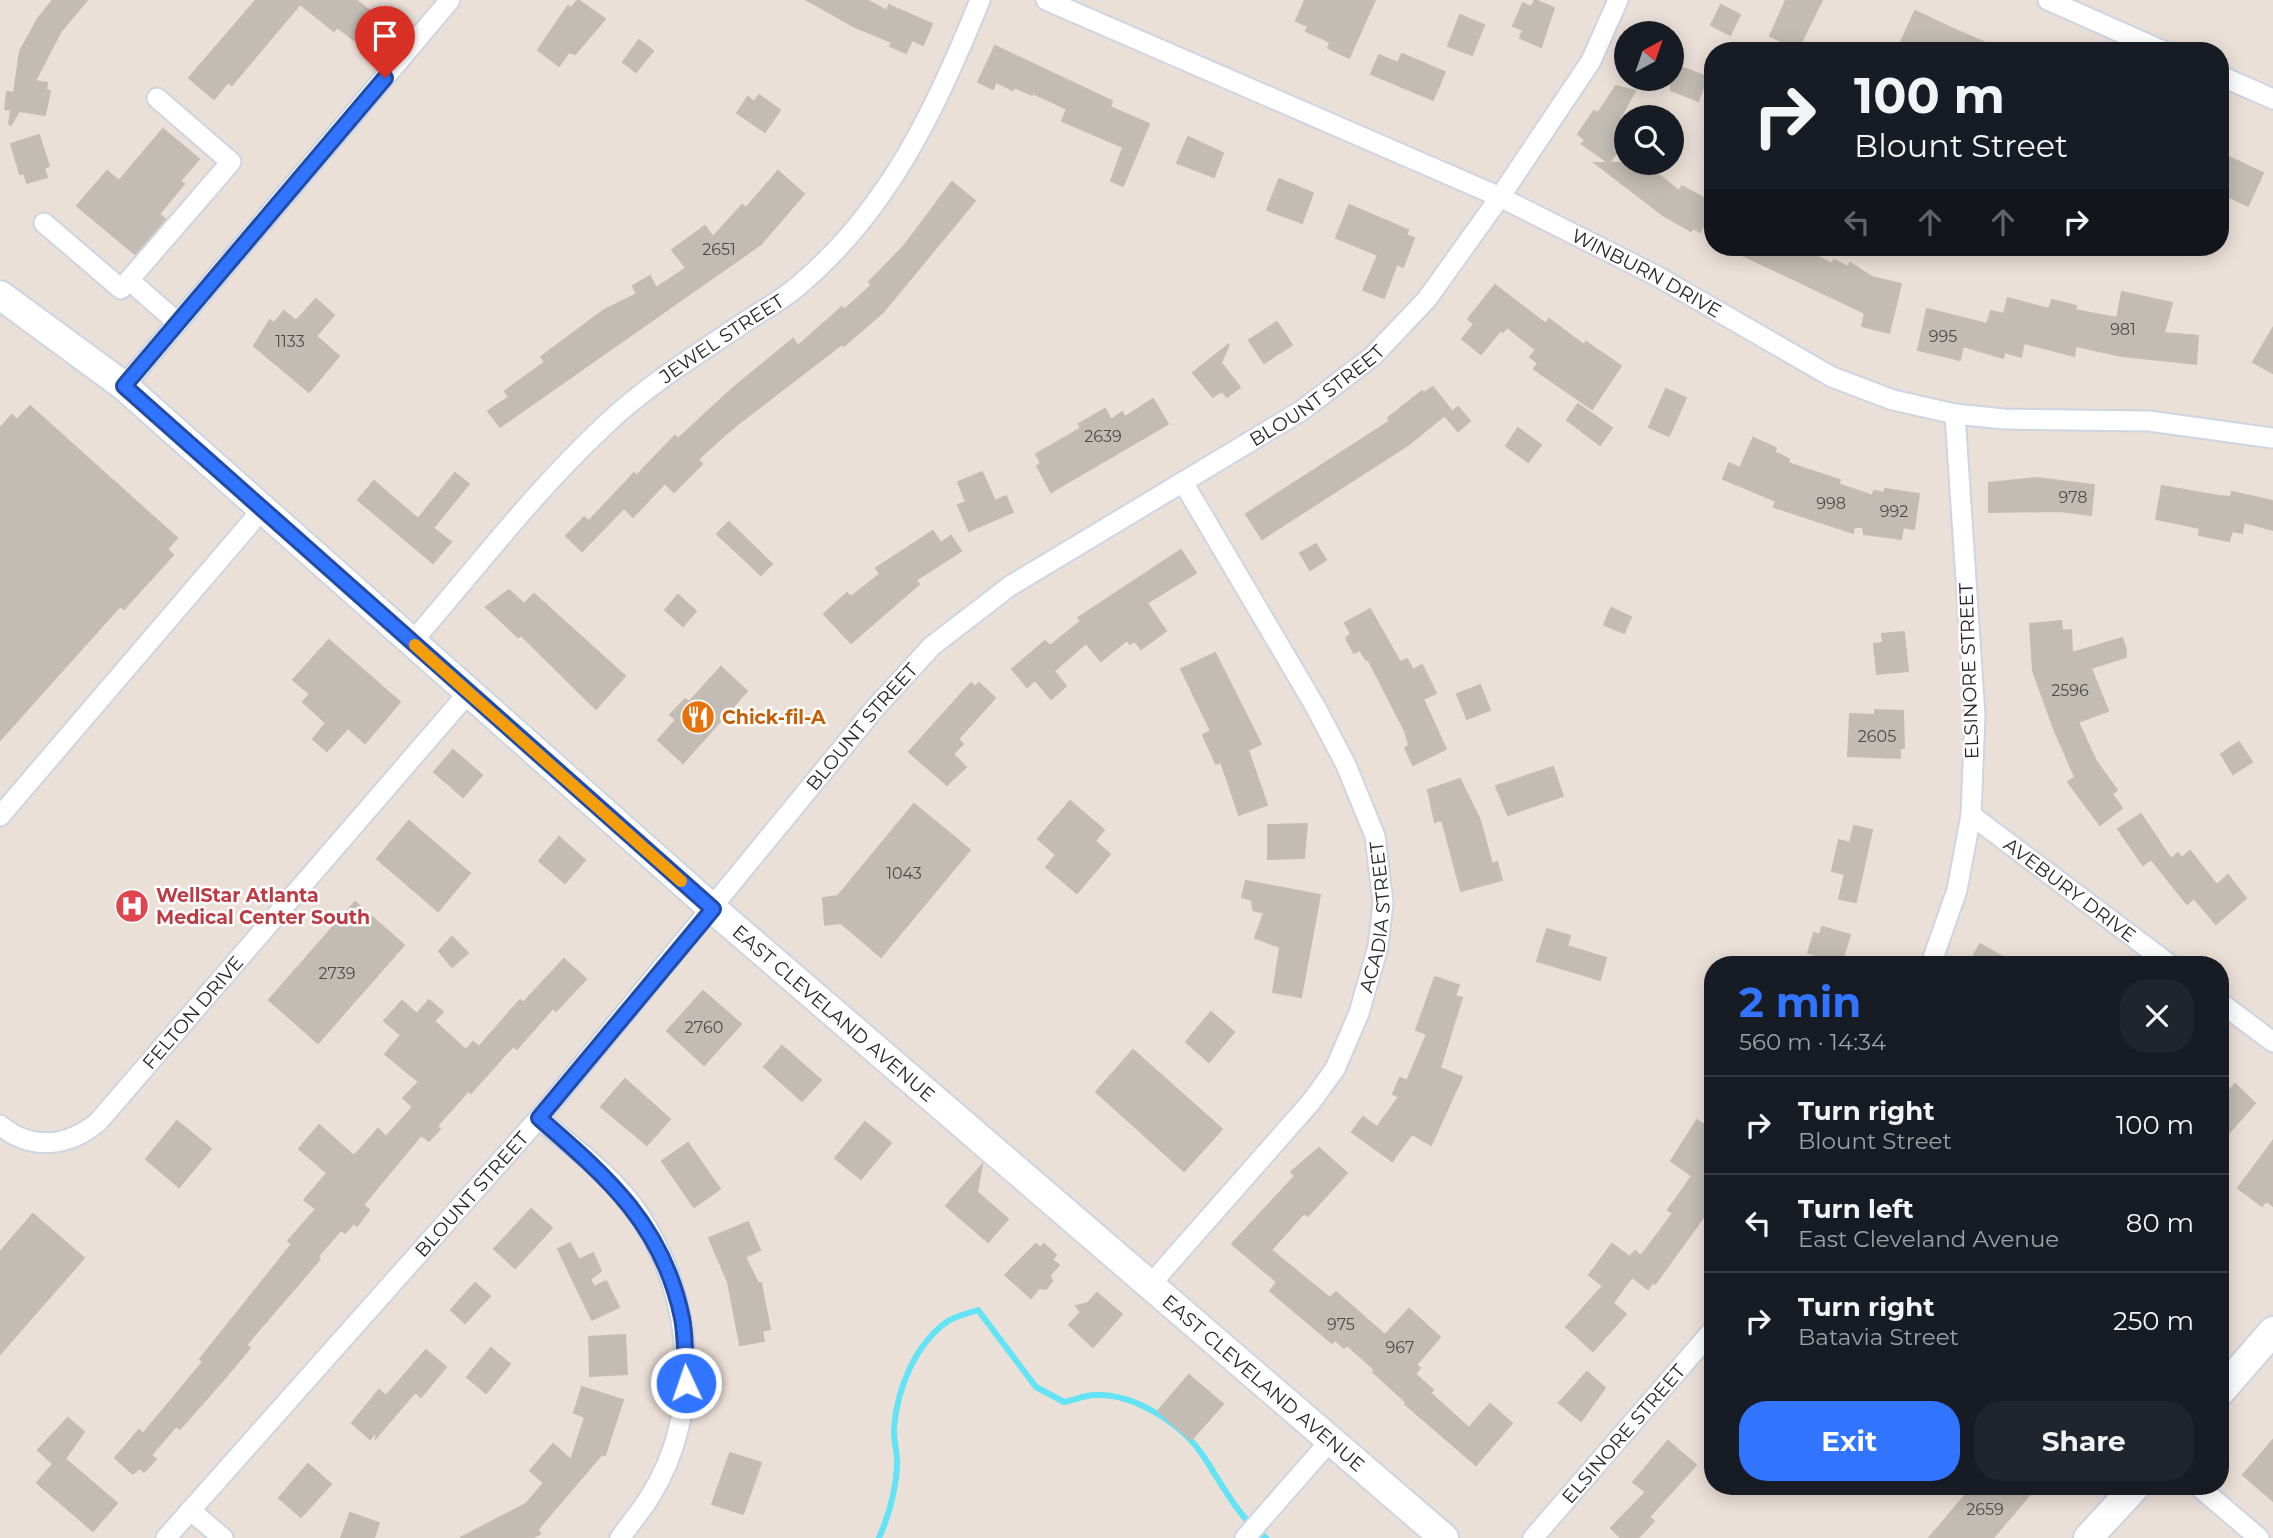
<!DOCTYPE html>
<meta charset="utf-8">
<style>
:root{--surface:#171b24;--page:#20242c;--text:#f1f3f6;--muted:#9ea1a6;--line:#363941;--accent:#3174ff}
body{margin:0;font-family:Montserrat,sans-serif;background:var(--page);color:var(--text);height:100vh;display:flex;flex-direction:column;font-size:26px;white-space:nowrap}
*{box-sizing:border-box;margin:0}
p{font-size:23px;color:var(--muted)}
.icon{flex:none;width:38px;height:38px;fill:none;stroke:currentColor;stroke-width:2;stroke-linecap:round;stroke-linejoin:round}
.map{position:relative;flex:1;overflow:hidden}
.sheet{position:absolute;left:1704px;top:956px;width:525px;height:539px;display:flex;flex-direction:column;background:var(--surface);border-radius:28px;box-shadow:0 4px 18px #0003}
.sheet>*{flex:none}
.banner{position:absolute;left:1704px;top:42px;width:525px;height:214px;border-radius:28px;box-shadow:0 4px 18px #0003;background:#171b24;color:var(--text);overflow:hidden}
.needle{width:46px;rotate:40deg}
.buttons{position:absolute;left:1614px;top:21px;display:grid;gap:14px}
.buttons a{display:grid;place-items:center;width:70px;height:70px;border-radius:50%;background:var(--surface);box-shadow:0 4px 18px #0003;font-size:35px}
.pin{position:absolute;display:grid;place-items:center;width:60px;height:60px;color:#fff;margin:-72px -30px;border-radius:50% 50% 50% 0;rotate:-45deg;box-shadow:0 0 7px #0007}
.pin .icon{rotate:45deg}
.me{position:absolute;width:77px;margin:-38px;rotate:357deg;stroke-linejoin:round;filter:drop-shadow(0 0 5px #0008)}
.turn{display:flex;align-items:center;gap:24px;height:147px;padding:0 35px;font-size:32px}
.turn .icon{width:91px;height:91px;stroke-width:2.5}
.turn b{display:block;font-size:49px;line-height:60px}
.lanes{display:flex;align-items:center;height:66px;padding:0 35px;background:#0003;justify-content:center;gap:35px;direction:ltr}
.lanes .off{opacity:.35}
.round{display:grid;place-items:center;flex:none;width:74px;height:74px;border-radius:28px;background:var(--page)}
.head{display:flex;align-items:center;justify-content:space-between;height:119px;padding:0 35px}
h1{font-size:42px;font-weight:700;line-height:52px;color:var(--accent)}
.action{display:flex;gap:14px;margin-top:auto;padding:14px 35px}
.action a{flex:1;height:80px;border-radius:28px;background:var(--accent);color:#fff;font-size:28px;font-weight:700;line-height:80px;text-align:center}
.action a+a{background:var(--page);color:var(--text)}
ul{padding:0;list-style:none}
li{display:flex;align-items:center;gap:21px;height:98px;padding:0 35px;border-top:2px solid var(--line)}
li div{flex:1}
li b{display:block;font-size:26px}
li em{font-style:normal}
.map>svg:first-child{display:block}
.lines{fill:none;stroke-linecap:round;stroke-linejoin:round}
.stream{stroke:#62e3f6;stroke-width:6}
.building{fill:#c2bcb4;stroke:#c6bcb2;stroke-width:2}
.minor-casing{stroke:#cdd4e2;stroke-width:23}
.secondary-casing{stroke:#cdd4e2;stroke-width:32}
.minor{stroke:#fff;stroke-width:19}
.secondary{stroke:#fff;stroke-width:28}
.route-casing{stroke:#204ba6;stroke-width:18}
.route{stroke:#3174ff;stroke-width:12}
.slow{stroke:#f59e0b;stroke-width:12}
.labels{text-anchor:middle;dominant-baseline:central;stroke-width:5;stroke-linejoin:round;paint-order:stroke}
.number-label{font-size:16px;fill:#4e4c4a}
.street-label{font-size:19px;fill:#272727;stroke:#fff}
.food-label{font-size:19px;font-weight:bold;fill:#c56008;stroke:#fff;text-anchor:start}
.health-label{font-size:19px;font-weight:bold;fill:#be3a42;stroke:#fff;text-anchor:start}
</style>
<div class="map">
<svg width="2273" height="1538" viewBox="0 0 2273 1538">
<rect width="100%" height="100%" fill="#ebe0d8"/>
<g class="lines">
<path class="stream" d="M879 1538C889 1515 896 1490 897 1465 898 1453 893 1440 894 1428 897 1389 915 1344 948 1321 956 1316 969 1313 978 1310L1036 1387 1064 1402C1074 1400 1085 1395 1095 1395 1135 1393 1183 1425 1204 1457 1223 1486 1238 1517 1266 1538"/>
</g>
<path class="building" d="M53 0H87L61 31 35 81 47 83 46 90 50 91 45 115 19 111 11 125 9 124 11 110 5 109 7 92 14 93 20 51 39 17Z
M256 0H356L374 14 354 40 337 27 334 31 300 4 232 85 228 82 214 99 189 78Z
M578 0 605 19 575 54 569 52 559 66 538 50 568 6 571 8Z
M807 0H867L887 11 889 5 932 24 923 45 912 40 906 53 890 46 892 42 855 27Z
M1305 0H1375L1349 58 1328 48 1330 42 1306 31 1308 26 1296 21Z
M1535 0 1554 8 1541 47 1520 38 1523 30 1513 26 1523 3 1531 7Z
M1786 0H1822L1798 49 1770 36Z
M1721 5 1740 15 1730 35 1711 25Z
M1915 11 1951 28 2004 51H1910L1899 46Z
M1460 15 1484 25 1472 55 1448 46Z
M639 40 653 51 636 72 623 62Z
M995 46 1112 101 1110 107 1149 124 1123 186 1111 181 1123 147 1062 121 1067 109 1033 93 1032 95 1014 87 1013 90 996 82 993 89 978 82Z
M1402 54 1445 72 1433 100 1371 74 1379 55 1398 63Z
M1671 63 1707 77 1698 101 1671 90Z
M1616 86 1635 91 1615 127 1626 135V140L1609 163H1644L1679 191 1682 186 1713 203V209L1700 232 1693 228 1691 231 1664 216 1595 163H1609L1582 144 1585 140 1578 134 1594 111 1598 113Z
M759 95 780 110 765 132 737 113 748 97 754 102Z
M163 129 199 159 180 181 184 184 159 214 165 219 135 254 77 206 107 171 119 181Z
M39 135 49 166 44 168 47 177 27 183 24 173 20 174 11 144Z
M1188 137 1223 153 1214 177 1177 163Z
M2229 157 2263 173 2248 206 2221 193V174Z
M778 171 804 194 761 244 500 427 488 411 509 397 505 391 545 362 541 357 604 310 637 294 633 286 650 276 656 288 686 268 672 250 705 226 713 237 742 205 746 208Z
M1279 179 1313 193 1302 223 1267 210Z
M952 182 975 201 883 312 844 346 842 344 734 427 698 459 702 464 674 492 665 483 633 517 624 508 582 551 566 536 584 517 589 521 634 473 636 476 675 436 678 439 733 388 793 339 798 346 842 307 844 310 872 285 869 282 904 246Z
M1349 205 1408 230 1406 235 1414 238 1403 267 1397 264 1384 298 1363 290 1378 255 1336 238Z
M1725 247H1798L1832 264 1834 260 1848 267 1850 263 1872 277 1901 284 1889 333 1862 326 1865 313Z
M1495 285 1546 324 1549 319 1584 345 1586 342 1621 366 1592 409 1534 369 1538 363 1530 357 1536 350 1507 327 1503 332 1501 330 1481 354 1462 339 1474 324 1468 319Z
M2122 292 2172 303 2164 333 2198 336 2196 364 2122 356 2076 346 2074 356 2024 343 2021 357 2005 352 2003 358 1963 346 1960 360 1918 350 1927 309 1987 324 1991 311 2004 314 2008 298 2049 309 2052 300 2076 306 2075 310 2117 318Z
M316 299 334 315 316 336 339 356 309 392 254 346 270 320 274 323 284 311 296 321Z
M1277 322 1292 345 1264 363 1249 340Z
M2273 328V373L2253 362Z
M1229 344 1221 363 1240 387 1227 397 1222 391 1213 397 1193 373Z
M1433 387 1451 410 1408 445 1262 539 1246 514 1390 421 1388 418 1422 391 1424 393Z
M1666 389 1686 398 1669 436 1649 427Z
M1153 399 1168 424 1051 492 1037 466 1041 463 1036 454 1081 428 1079 424 1105 409 1111 420 1122 412 1125 417Z
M1578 404 1612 428 1600 445 1567 420Z
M30 406 177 538 167 549 173 555 124 609 120 606 0 740V428L12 415 17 420Z
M1458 407 1470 421 1458 431 1446 417Z
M1518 428 1541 445 1528 462 1506 446Z
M1753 438 1776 448 1774 452 1789 459 1788 463 1840 480 1838 484 1873 496 1874 491 1885 493V489L1919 494 1914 529 1903 527 1901 539 1864 534 1863 527H1854L1853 533 1774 507 1776 501 1723 479 1729 463 1740 468Z
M982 472 995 501 1006 496 1013 512 969 531 958 505 966 502 958 482Z
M455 473 469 484 433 528 451 542 433 563 358 500 374 481 418 519Z
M2037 478 2094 485 2091 515 2059 511 1989 512V483Z
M2162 486 2219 496 2231 497 2232 492 2273 501V530L2244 522 2242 533 2232 531 2229 541 2199 535 2200 528 2156 519Z
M729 522 772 564 761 575 717 534Z
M933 531 941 543 951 536 961 551 916 580 919 584 851 643 824 614 847 593 851 597 880 574 876 568Z
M1316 544 1326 560 1310 570 1300 553Z
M1181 550 1196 573 1147 603 1166 631 1141 649 1135 641 1130 644 1127 640 1101 661 1086 643 1054 671 1066 686 1051 699 1035 680 1027 687 1012 669 1045 641 1050 646 1081 621 1078 618Z
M509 590 524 604 534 594 625 676 596 709 521 635 518 637 486 607Z
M678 595 696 611 683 626 665 610Z
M1611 608 1631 617 1624 633 1604 625Z
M1370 609 1400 662 1407 659 1413 670 1422 665 1436 693 1423 699 1446 749 1413 765 1405 748 1409 745 1405 731 1368 659 1366 660 1360 650 1354 653 1346 638 1351 634 1345 623Z
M2061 621 2062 631 2071 630 2072 653 2122 638 2126 650V657L2091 668 2108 711 2078 722 2096 761 2117 790 2112 794 2122 808 2100 825 2068 782 2075 777 2054 729 2033 671 2030 624Z
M1904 632 1908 671 1877 674 1874 644 1883 643 1882 634Z
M329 640 400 702 365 743 348 728 327 751 313 739 326 723 303 702 310 694 293 680Z
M1215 653 1261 744 1248 750 1267 805 1239 815 1221 762 1216 764 1203 735 1211 731 1181 669Z
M721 667 747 691 683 763 658 740 676 720 670 715 685 699 689 702Z
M971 683 975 687 979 683 995 698 958 739 963 744 953 754 966 767 947 785 909 752Z
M1480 685 1490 710 1467 719 1457 694Z
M1875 710 1903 711 1904 748H1900V758L1848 756 1850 714 1875 715Z
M2239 742 2252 762 2233 774 2221 754Z
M453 750 482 775 463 797 434 772Z
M1553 767 1563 796 1508 815 1496 786Z
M1460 779 1480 820 1492 864 1497 862 1502 880 1461 891 1442 820 1435 822 1428 790Z
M1070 801 1104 830 1095 841 1110 854 1077 893 1046 867 1056 855 1038 839Z
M914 804 970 850 881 957 841 923 825 925 823 898 838 896Z
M2141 814 2171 859 2178 853 2182 858 2190 851 2217 885 2228 875 2246 898 2216 924 2194 898 2187 904 2151 859 2143 865 2118 829Z
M409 821 470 873 438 911 377 859Z
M1307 824 1304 858 1268 859V825Z
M1854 826 1872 830 1856 902 1839 899 1845 874 1832 871 1839 840 1850 843Z
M559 837 585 860 565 883 539 861Z
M1246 881 1320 895 1301 997 1273 992 1280 947 1255 938 1264 913 1253 910 1252 900 1242 897Z
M355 902 404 945 318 1043 269 1000Z
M1822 927 1850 935 1841 964H1812L1815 954 1808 953 1814 933 1820 935Z
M1547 929 1570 936 1567 946 1606 958 1600 980 1537 961Z
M452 937 468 953 452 967 439 951Z
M1980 944 2015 964H1969Z
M564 959 586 979 556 1011 553 1008 517 1049 513 1046 471 1093 468 1091 437 1126 440 1129 429 1141 421 1135 363 1205 369 1210 357 1226 354 1223 345 1233 341 1230 318 1256 320 1259 246 1345 250 1348 224 1379 180 1429 176 1426 151 1455 156 1459 144 1472 139 1468 133 1474 115 1458 139 1430 143 1434 203 1362 200 1359 292 1244 288 1241 316 1209 304 1200 327 1173 299 1149 319 1125 354 1156 378 1129 386 1137 413 1107 403 1098 419 1082 385 1054 401 1035 384 1021 402 1001 417 1014 429 1000 443 1012 434 1021 466 1050 473 1042 479 1047 520 1000 523 1003Z
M1435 977 1459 985 1455 996 1462 998 1440 1068 1462 1077 1431 1145 1412 1134 1392 1161 1352 1132 1363 1117 1377 1127 1399 1097 1393 1094 1400 1078 1407 1081 1427 1034 1416 1030Z
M703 991 741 1024 704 1065 667 1031Z
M1211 1012 1234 1032 1209 1062 1186 1042Z
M782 1046 821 1080 802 1101 764 1067Z
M1133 1050 1222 1129 1184 1171 1096 1092Z
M625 1079 670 1119 647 1145 601 1107Z
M2235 1084 2255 1103 2221 1142V1100Z
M1697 1120 1713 1130V1204L1655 1284 1653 1282 1648 1289 1632 1277 1613 1303 1626 1314 1593 1351 1566 1327 1603 1286 1589 1275 1612 1244 1630 1257 1635 1251 1641 1256 1673 1213 1668 1210 1692 1176 1671 1161Z
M177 1121 211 1149 179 1187 146 1159Z
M865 1122 891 1143 861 1179 835 1158Z
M2273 1141V1206L2266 1201 2262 1206 2238 1188Z
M688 1143 720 1189 694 1207 662 1161Z
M1319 1148 1347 1173 1308 1216 1304 1213 1271 1250 1330 1298 1336 1292 1385 1335 1409 1309 1440 1337 1416 1365 1420 1368 1415 1374 1433 1390 1430 1393 1469 1428 1490 1404 1512 1423 1476 1465 1405 1404 1406 1402 1373 1372 1375 1370 1347 1345 1344 1348 1335 1340 1332 1343 1270 1291 1277 1282 1232 1244 1295 1176 1291 1172Z
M982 1165 977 1192 1008 1219 988 1242 946 1206Z
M531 1209 552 1228 515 1268 494 1249Z
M33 1214 84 1258 0 1354V1252Z
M748 1222 760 1250 745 1257 758 1283H761L770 1329 762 1331 764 1341 740 1345 728 1282 709 1238Z
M570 1243 579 1260 593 1253 601 1271 590 1279 594 1287 606 1281 619 1307 592 1320 558 1249Z
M1036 1244 1040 1248 1044 1244 1056 1255 1052 1260 1059 1265 1050 1275 1052 1281 1046 1289 1039 1288 1031 1298 1005 1275Z
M475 1283 490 1296 465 1323 451 1310Z
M1097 1293 1122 1314 1093 1347 1069 1325 1081 1312 1076 1306 1088 1303Z
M625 1335 627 1374 590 1376 589 1337Z
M491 1348 510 1364 486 1393 467 1377Z
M426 1350 446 1367 421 1397 415 1392 376 1438 377 1431 370 1439 352 1423 379 1390 386 1396Z
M1587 1372 1605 1388 1581 1421 1559 1403Z
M1189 1375 1223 1404 1191 1440 1158 1411Z
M582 1387 623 1400 605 1455 602 1454 538 1529 540 1534 531 1538H460L526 1504 544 1483 530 1471 553 1444 571 1460 585 1417 574 1413Z
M68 1418 84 1432 65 1459 117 1503 93 1531 37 1483 53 1464 38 1450Z
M2273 1440V1501L2243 1475Z
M1668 1441 1696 1465 1649 1517 1654 1521 1638 1538H1621L1611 1528 1646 1492 1633 1482Z
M730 1453 761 1463 743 1514 712 1504Z
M308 1464 331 1484 301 1517 279 1498Z
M1973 1486H2037L1993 1538H1929Z
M350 1513 379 1523 374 1538H341Z"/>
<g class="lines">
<g class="minor-casing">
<g id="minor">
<path id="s1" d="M1046 0 1500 197 1655 275 1832 377 1893 400 1955 414 2004 419 2149 421 2273 438"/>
<path d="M2048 0 2163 51"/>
<path d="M2221 76 2273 99"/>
<path d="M157 98 231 162 129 280 178 323"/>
<path d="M44 223 121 289 129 280"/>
<path d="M124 386 450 0"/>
<path id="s2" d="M412 642C474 571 532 494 601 429 644 387 696 355 745 322 763 310 782 300 798 286 888 211 937 107 980 0"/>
<path id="s3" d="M1971 815 2169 964"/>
<path d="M0 816 261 511"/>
<path d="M1931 964 1957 890 1971 815 1975 716 1955 414"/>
<path d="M2221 1003 2273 1042"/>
<path d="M539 1118C572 1147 613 1176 638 1213 693 1295 704 1409 651 1495 642 1510 630 1524 620 1538"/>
<path id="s4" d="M0 1125C31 1151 68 1147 98 1122L469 692"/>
<path id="s5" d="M1150 1285 1311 1102 1335 1069 1359 1013 1378 947 1383 903 1375 836 1346 765 1315 706 1183 482"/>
<path d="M2198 1486 2259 1538"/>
<path d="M190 1510 223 1538"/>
<path id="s6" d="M166 1538 539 1118 876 707 932 646 1010 586 1301 411 1373 356 1427 299 1500 197 1591 61 1618 0"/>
<path d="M1245 1538 1330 1441"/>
<path id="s7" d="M1533 1538 1713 1330"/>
</g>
</g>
<g class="secondary-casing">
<g id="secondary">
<path id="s8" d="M0 295 124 386 713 909 1444 1538"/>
<path d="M2221 1391 2273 1331"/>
<path d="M2088 1538 2136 1486"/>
</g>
</g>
<use href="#minor" class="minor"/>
<use href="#secondary" class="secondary"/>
</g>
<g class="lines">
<g class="route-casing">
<path id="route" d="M385 78 124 386 713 909 539 1118C607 1177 663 1225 682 1318 686 1339 685 1362 686 1383"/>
</g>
<use href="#route" class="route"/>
<path class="slow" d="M415 645 681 881"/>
</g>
<defs>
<g id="restaurant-disc" transform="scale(1.75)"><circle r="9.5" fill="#e8710a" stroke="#fff"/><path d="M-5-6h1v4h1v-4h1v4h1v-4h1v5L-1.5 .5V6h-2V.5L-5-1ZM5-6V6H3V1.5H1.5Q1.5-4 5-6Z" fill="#fff"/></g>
<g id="hospital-disc" transform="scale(1.75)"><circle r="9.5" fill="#e0444e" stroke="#fff"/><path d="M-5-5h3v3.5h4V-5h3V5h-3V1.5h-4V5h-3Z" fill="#fff"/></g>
</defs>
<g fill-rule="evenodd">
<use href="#restaurant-disc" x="698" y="717"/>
<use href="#hospital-disc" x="132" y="906"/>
</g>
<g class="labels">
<g class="number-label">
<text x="719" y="249">2651</text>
<text x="2123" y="329">981</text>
<text x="1943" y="336">995</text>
<text x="290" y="341">1133</text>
<text x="1103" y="436">2639</text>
<text x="2073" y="497">978</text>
<text x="1831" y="503">998</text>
<text x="1894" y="511">992</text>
<text x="2070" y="690">2596</text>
<text x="1877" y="736">2605</text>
<text x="904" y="873">1043</text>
<text x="337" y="973">2739</text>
<text x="704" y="1027">2760</text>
<text x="1341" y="1324">975</text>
<text x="1400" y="1347">967</text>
<text x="1985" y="1509">2659</text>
</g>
<g class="street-label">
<text stroke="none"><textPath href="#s1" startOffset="660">WINBURN DRIVE</textPath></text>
<text stroke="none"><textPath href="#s2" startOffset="436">JEWEL STREET</textPath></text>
<text stroke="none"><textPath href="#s6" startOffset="1636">BLOUNT STREET</textPath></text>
<text transform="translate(1969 671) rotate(-92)">ELSINORE STREET</text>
<text stroke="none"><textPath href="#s6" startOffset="1069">BLOUNT STREET</textPath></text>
<text stroke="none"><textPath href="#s3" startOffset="124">AVEBURY DRIVE</textPath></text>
<text stroke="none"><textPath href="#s5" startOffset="444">ACADIA STREET</textPath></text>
<text stroke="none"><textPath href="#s4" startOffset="252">FELTON DRIVE</textPath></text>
<text stroke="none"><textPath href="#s8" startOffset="1101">EAST CLEVELAND AVENUE</textPath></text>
<text stroke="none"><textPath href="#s6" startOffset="460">BLOUNT STREET</textPath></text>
<text stroke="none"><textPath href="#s8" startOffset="1668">EAST CLEVELAND AVENUE</textPath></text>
<text stroke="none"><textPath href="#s7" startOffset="138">ELSINORE STREET</textPath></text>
</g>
<g class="food-label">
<text x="722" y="717">Chick-fil-A</text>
</g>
<g class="health-label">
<text x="156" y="895">WellStar Atlanta<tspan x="156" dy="22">Medical Center South</tspan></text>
</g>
</g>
</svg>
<div class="buttons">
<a><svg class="needle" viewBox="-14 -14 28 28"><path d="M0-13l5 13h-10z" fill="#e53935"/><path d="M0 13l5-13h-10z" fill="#9ea1a6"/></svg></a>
<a><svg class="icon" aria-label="search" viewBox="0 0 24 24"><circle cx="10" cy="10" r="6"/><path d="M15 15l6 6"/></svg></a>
</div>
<div class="pin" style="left:385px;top:78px;background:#d93025"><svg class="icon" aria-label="arrive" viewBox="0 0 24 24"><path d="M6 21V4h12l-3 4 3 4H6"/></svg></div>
<svg class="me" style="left:686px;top:1383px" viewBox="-20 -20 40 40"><circle r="17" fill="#3174ff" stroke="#fff" stroke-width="3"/><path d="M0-11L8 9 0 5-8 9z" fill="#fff"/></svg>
<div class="banner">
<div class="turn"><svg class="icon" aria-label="right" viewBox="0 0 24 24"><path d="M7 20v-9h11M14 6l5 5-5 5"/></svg><div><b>100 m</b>Blount Street</div></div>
<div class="lanes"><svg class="icon off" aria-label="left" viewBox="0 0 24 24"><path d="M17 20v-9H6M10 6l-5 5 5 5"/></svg><svg class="icon off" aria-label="ahead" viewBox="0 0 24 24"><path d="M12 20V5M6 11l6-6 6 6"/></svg><svg class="icon off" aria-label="ahead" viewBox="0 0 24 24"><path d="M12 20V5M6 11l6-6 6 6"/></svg><svg class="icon" aria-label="right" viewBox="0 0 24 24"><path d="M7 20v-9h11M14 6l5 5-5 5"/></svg></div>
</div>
<section class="sheet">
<div class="head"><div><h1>2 min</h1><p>560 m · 14:34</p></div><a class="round"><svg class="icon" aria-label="close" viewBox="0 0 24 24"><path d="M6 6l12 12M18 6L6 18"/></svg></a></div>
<ul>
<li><svg class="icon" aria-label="right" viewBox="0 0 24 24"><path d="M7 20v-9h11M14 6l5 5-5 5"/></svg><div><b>Turn right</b><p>Blount Street</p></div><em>100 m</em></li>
<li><svg class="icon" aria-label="left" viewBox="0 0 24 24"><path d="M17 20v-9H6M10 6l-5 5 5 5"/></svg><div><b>Turn left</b><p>East Cleveland Avenue</p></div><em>80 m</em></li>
<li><svg class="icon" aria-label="right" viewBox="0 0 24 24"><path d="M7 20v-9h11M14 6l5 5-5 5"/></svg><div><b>Turn right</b><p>Batavia Street</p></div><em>250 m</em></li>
</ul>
<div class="action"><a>Exit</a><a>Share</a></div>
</section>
</div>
